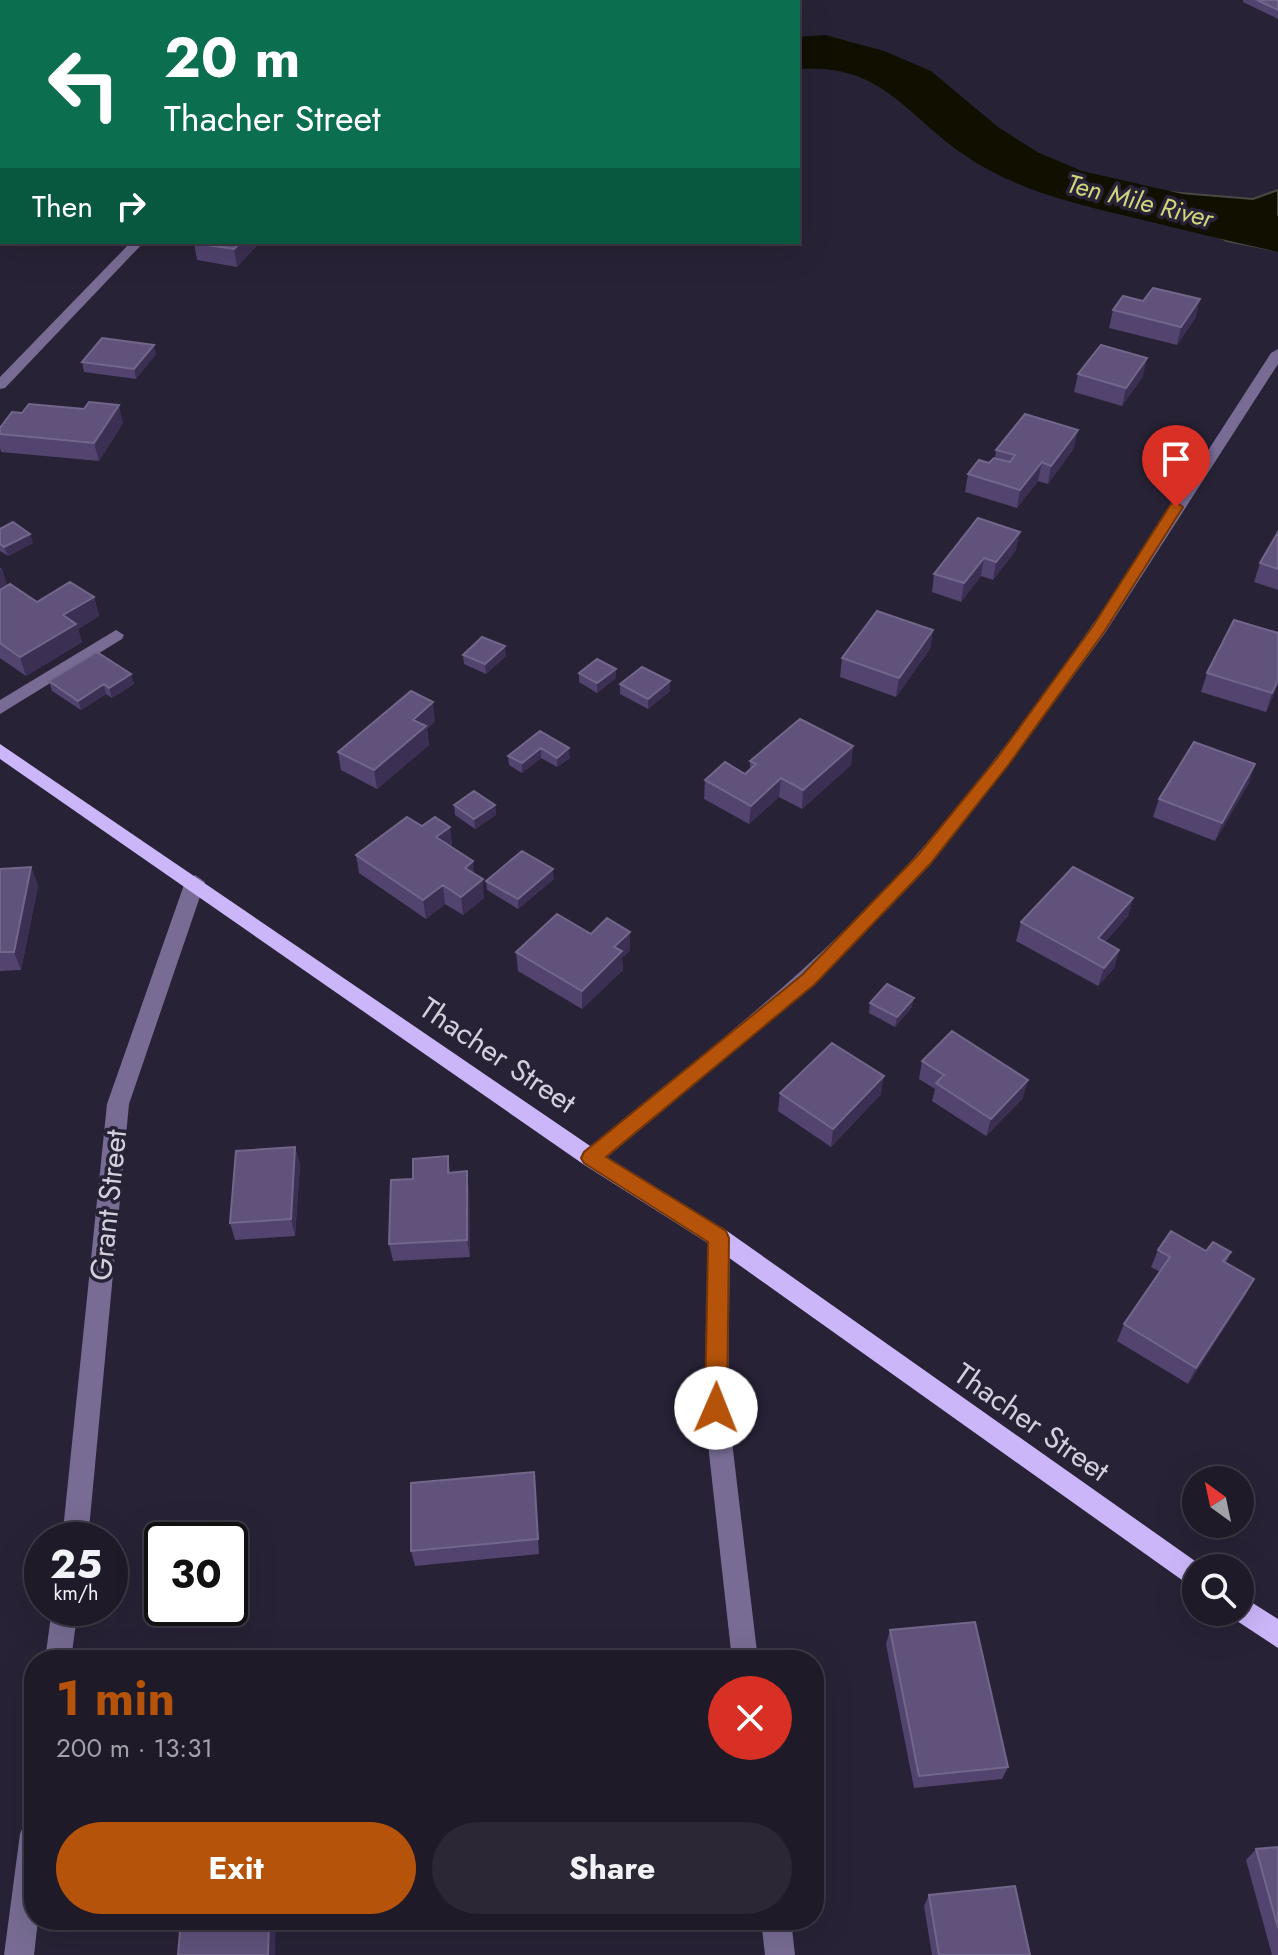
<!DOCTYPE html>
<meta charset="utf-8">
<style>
:root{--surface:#1e1a28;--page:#2b2734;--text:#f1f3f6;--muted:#a1a1a8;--line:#3c3845;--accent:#b45309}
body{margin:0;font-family:Jost,sans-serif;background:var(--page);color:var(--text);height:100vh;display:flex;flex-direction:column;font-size:30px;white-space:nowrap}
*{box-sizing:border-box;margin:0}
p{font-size:26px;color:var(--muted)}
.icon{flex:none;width:44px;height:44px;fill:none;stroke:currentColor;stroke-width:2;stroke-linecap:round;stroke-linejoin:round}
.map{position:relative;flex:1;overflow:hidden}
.panel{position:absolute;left:24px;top:1650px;width:800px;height:280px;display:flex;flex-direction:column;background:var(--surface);border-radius:32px;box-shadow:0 8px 32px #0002,0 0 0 2px var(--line)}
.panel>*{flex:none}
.banner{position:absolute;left:0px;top:0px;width:800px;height:244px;box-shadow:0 8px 32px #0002,0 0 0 2px var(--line);background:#0b6e4f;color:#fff;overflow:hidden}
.needle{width:52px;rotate:327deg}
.buttons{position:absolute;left:1182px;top:1466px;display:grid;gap:16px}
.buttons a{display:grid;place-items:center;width:72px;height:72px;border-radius:50%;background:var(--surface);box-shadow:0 8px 32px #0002,0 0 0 2px var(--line);font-size:40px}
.speed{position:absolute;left:24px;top:1522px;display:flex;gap:16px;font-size:40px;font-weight:700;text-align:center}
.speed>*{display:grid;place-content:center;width:104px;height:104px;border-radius:50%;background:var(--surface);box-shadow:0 8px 32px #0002,0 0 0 2px var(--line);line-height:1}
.speed small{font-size:20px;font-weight:400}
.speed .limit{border:4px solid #111;border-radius:12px;background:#fff;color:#111}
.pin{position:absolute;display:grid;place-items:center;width:68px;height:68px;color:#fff;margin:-82px -34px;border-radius:50% 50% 50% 0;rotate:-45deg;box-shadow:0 0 8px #0007}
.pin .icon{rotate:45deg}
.me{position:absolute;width:88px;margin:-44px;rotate:1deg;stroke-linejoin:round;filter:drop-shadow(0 0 6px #0008)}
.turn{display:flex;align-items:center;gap:28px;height:168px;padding:0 32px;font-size:36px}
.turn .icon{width:104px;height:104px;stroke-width:2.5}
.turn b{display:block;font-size:56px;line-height:68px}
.then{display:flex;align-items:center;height:76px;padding:0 32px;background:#0003;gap:16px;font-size:30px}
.round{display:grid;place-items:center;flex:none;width:84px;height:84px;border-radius:42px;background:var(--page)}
.overview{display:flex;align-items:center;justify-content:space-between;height:136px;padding:0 32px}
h1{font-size:48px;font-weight:700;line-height:60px;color:var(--accent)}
.button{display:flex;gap:16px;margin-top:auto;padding:16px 32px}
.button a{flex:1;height:92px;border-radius:48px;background:var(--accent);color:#fff;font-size:32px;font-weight:700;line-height:92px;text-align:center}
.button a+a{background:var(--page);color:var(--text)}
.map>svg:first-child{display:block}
.water{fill:#100f00;stroke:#4a4942;stroke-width:2}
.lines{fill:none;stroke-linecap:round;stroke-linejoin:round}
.river{fill:#100f00;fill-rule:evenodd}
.minor{fill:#786c94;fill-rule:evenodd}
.major{fill:#cbb6f9;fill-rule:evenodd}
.wall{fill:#52436f}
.shaded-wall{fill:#3b2f53}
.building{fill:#60527b;stroke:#72668a;stroke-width:2}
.route{fill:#b45309;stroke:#753606;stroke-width:2}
.labels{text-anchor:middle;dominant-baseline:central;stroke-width:7;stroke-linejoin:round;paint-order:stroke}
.far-water-label{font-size:26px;font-style:italic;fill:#d1d47d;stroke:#282236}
.street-label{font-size:30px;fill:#d3d0dd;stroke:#282236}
</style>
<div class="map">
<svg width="1278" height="1955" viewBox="0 0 1278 1955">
<rect width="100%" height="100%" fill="#282236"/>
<path class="water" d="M1278 190V251L1227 241 1147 202 1156 191 1253 199Z"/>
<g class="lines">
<path class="river" d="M544 0H596L542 2Z
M825 35 884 51 931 71 998 127 1039 153 1082 171 1278 216V252C1230 241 1183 230 1135 218 1072 203 1014 190 960 152 903 111 879 63 798 69V37Z"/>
<path class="minor" d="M2 151V159L0 160V152Z
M2 228V236L0 237V229Z
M131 242H144L5 388 0 389V377Z
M1278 349V364L1105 633 1009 764 931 864 815 984 599 1164 591 1167 583 1164 580 1158 583 1152C699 1057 819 967 918 853 1052 699 1160 524 1271 353Z
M116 630 124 635 122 639 0 714V700Z
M195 875 205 882 129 1104 88 1540H62L107 1104 185 882Z
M719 1228 727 1231 730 1238 728 1408 758 1660H732L704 1408 708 1238 711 1231Z
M52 1608H78L71 1660H45Z
M34 1820V1920H38L34 1955H4L20 1834 24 1824Z
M761 1920H791L795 1955H765Z"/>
<path class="major" d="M0 744 599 1152 727 1231 1205 1568H1196V1590L711 1245 583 1164 0 759Z
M1240 1595 1278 1619V1648L1231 1617 1229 1612H1240Z"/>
</g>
<path class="wall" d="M1243 0H1278V19L1243 2Z
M260 242 237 267 197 260 194 243Z
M1113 310 1196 317 1177 345 1109 328Z
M156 354 136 379 84 372 82 362Z
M1078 374 1143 376 1122 406 1074 392Z
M123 423 99 461 1 452 0 448V428Z
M1074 448 1048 484 1038 481 1017 508 965 492 968 474 989 463 995 458 996 450Z
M978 518 1016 550 993 580 981 576 961 602 932 592 934 574Z
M0 529 33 543 8 556 0 551Z
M1278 532V590L1254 582 1260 563Z
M0 568 2 569 7 586 37 602 94 597 99 616 78 629 82 642 26 676 0 658Z
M933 630 930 649 896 697 840 677 842 658Z
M463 655 506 656 486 674 464 664Z
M616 669V678L597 693 579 682V673Z
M1207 673 1278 684 1266 712 1201 692Z
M131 674 134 684 112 698 106 694 81 710 52 691 49 681Z
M620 684 670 691 648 709 620 694Z
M435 721 427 729 429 745 377 789 341 770 338 752Z
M540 731 570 758 557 767 541 758 522 773 509 765 508 756Z
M853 746 851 765 802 809 779 797 749 824 704 799 705 780 745 774 750 770V761Z
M1249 783 1215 841 1153 817 1159 799Z
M454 805H495L496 815 475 829 455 815Z
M422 826 450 827 452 846 451 847 474 874 484 898 463 915 445 904 426 919 359 873 356 855Z
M31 867 38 886 21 970 0 971V869Z
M554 879 518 909 487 890 486 881Z
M1133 898 1128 916 1105 942 1119 950 1114 968 1098 986 1016 941 1021 922Z
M630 932V950L622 958 623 970 582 1009 518 971 516 952 591 934Z
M870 1003 912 1007 895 1027 869 1013Z
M922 1061 1023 1098 986 1136 932 1101 935 1089 919 1079Z
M780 1093 881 1094 831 1147 778 1111Z
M295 1147 300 1165 295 1236 235 1240 230 1223Z
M448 1156 450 1172 469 1189 470 1257 393 1261 389 1244 413 1179Z
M1158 1250 1231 1252 1226 1263 1254 1279 1245 1296 1188 1384 1117 1341 1124 1324 1160 1272 1151 1267Z
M534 1472 539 1554 415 1566 411 1551Z
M890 1630 1008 1767 1002 1779 914 1788 886 1644Z
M1278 1847V1955H1272L1246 1860 1256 1849Z
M929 1895 1030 1955H932L924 1906Z"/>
<path class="shaded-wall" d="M2 83V98L0 105V89Z
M241 242H260L237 267 234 249Z
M1200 299 1196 317 1177 345 1181 327Z
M154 345 156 354 136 379 134 369Z
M1147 358 1143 376 1122 406 1126 388Z
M119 405 123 423 99 461 94 443Z
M1078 430 1074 448 1048 484 1051 466Z
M1042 462 1038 481 1017 508 1020 490Z
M1020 532 1016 550 993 580 996 562Z
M30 534 33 543 8 556 4 547Z
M984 558 981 576 961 602 964 583Z
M2 569 8 588 0 593V570Z
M94 597 99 616 78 629 82 642 26 676 20 657 63 615Z
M933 630 930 649 896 697 899 678Z
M505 646 506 656 486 674 485 664Z
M616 669V678L597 693V683Z
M131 674 134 684 112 698 109 688Z
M1278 680V684L1266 712 1272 693Z
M670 681V691L648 709V699Z
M104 684 106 694 81 710 78 701Z
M433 702 435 721 427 729 429 745 377 789 374 770 413 720Z
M853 746 851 765 802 809 803 790Z
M541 748V758L522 773V763Z
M569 748 570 758 557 767V758Z
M1255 764 1249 783 1215 841 1222 823Z
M781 778 779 797 749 824 751 806Z
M495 805 496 815 475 829 474 819Z
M450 827 452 846 439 856 436 837Z
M473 861 475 880 465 868Z
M31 867 38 886 21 970 14 952Z
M553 869 554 879 518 909V899Z
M483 879 484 898 463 915 461 897Z
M443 885 445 904 426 919 423 900Z
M1133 898 1128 916 1092 957 1098 938Z
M630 932V950L622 958 623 970 582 1009V991L614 947Z
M1119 950 1114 968 1098 986 1104 968Z
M914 998 912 1007 895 1027 897 1017Z
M884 1076 881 1094 831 1147 833 1129Z
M1028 1080 1023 1098 986 1136 991 1119Z
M295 1147 300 1165 295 1236 291 1219Z
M467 1171 469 1189 470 1257 467 1240Z
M1254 1279 1245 1296 1188 1384 1196 1368Z
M269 1920H276L275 1955H268Z"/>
<path class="building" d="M0 0H29L28 2H2V83L0 89Z
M1257 0H1278V10Z
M195 242H241L234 249 194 243Z
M1153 288 1200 299 1181 327 1113 310 1123 296 1143 301Z
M102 338 154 345 134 369 82 362Z
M1101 345 1147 358 1126 388 1078 374Z
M89 402 119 405 94 443 0 434V428L12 412 22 413 29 404 84 409Z
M1025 414 1078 430 1051 466 1042 462 1020 490 968 474 979 460 989 463 994 458 1010 462 1015 455 996 450Z
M978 518 1020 532 996 562 984 558 964 583 934 574Z
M13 522 30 534 4 547 0 544V529Z
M1278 532V569L1260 563Z
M70 582 94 597 63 615 76 624 20 657 0 643V590L10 584 37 602Z
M877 611 933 630 899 678 842 658Z
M1234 620 1278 633V680L1272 693 1207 673Z
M482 637 505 646 485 664 463 655Z
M97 652 131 674 109 688 104 684 78 701 49 681Z
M597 659 616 669 597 683 579 673Z
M642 667 670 681 648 699 620 684Z
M411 691 433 702 413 720 426 726 374 770 338 752Z
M800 719 853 746 803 790 781 778 751 806 705 780 725 762 745 774 756 764 750 761Z
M540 731 569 748 557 758 541 748 522 763 508 756Z
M1194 742 1255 764 1222 823 1159 799Z
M474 791 495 805 474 819 454 805Z
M407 817 422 826 435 817 450 827 436 837 473 861 465 868 483 879 461 897 443 885 423 900 356 855Z
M522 851 553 869 518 899 486 881Z
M31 867 14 952H0V869Z
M1073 867 1133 898 1098 938 1119 950 1104 968 1021 922Z
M557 914 591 934 607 918 630 932 614 947 622 951 582 991 516 952Z
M887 984 914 998 897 1017 870 1003Z
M952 1031 1028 1080 991 1119 936 1083 944 1075 922 1061Z
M832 1043 884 1076 833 1129 780 1093Z
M295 1147 291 1219 230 1223 236 1151Z
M448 1156V1173L467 1171V1240L389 1244 391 1180 413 1179V1159Z
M1171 1231 1206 1251 1213 1242 1231 1252 1223 1261 1254 1279 1196 1368 1124 1324 1170 1257 1158 1250Z
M534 1472 538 1539 411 1551V1483Z
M975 1622 1008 1767 919 1776 890 1630Z
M1278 1847V1928L1256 1849Z
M1015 1886 1030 1955H939L929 1895Z
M181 1920H269L268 1955H178Z"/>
<path class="route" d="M1176 502 1183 507 1104 632 1009 764 930 864 815 984 606 1157 726 1231 729 1238 727 1408 724 1415 716 1418 708 1415 705 1408 708 1242 584 1163 581 1158 584 1152 802 975 918 855 998 757 1093 626 1171 504Z"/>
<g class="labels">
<g class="far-water-label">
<text transform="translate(1140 201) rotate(14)">Ten Mile River</text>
</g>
<g class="street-label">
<text transform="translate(498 1055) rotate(34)">Thacher Street</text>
<text transform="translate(108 1205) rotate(-84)">Grant Street</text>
<text transform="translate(1032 1422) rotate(35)">Thacher Street</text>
</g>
</g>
</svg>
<div class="buttons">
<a><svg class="needle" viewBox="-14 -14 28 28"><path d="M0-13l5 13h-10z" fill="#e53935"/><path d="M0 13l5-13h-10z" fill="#a1a1a8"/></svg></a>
<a><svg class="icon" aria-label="search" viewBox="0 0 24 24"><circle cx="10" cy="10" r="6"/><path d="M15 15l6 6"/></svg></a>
</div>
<div class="speed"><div>25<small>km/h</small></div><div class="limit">30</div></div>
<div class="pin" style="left:1176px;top:507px;background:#d93025"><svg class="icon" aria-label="arrive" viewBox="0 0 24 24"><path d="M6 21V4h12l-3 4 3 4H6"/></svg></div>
<svg class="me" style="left:716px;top:1408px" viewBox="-20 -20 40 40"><circle r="19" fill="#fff"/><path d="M0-13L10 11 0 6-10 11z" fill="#b45309"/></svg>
<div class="banner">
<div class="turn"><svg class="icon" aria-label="left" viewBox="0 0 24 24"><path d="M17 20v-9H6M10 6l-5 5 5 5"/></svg><div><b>20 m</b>Thacher Street</div></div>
<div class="then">Then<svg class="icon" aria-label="right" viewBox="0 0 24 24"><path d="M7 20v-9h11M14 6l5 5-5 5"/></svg></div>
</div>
<section class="panel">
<div class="overview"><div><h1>1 min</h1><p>200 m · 13:31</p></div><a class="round" style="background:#d93025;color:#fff"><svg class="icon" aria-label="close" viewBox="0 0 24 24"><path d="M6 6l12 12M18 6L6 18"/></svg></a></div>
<div class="button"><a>Exit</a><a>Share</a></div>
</section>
</div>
